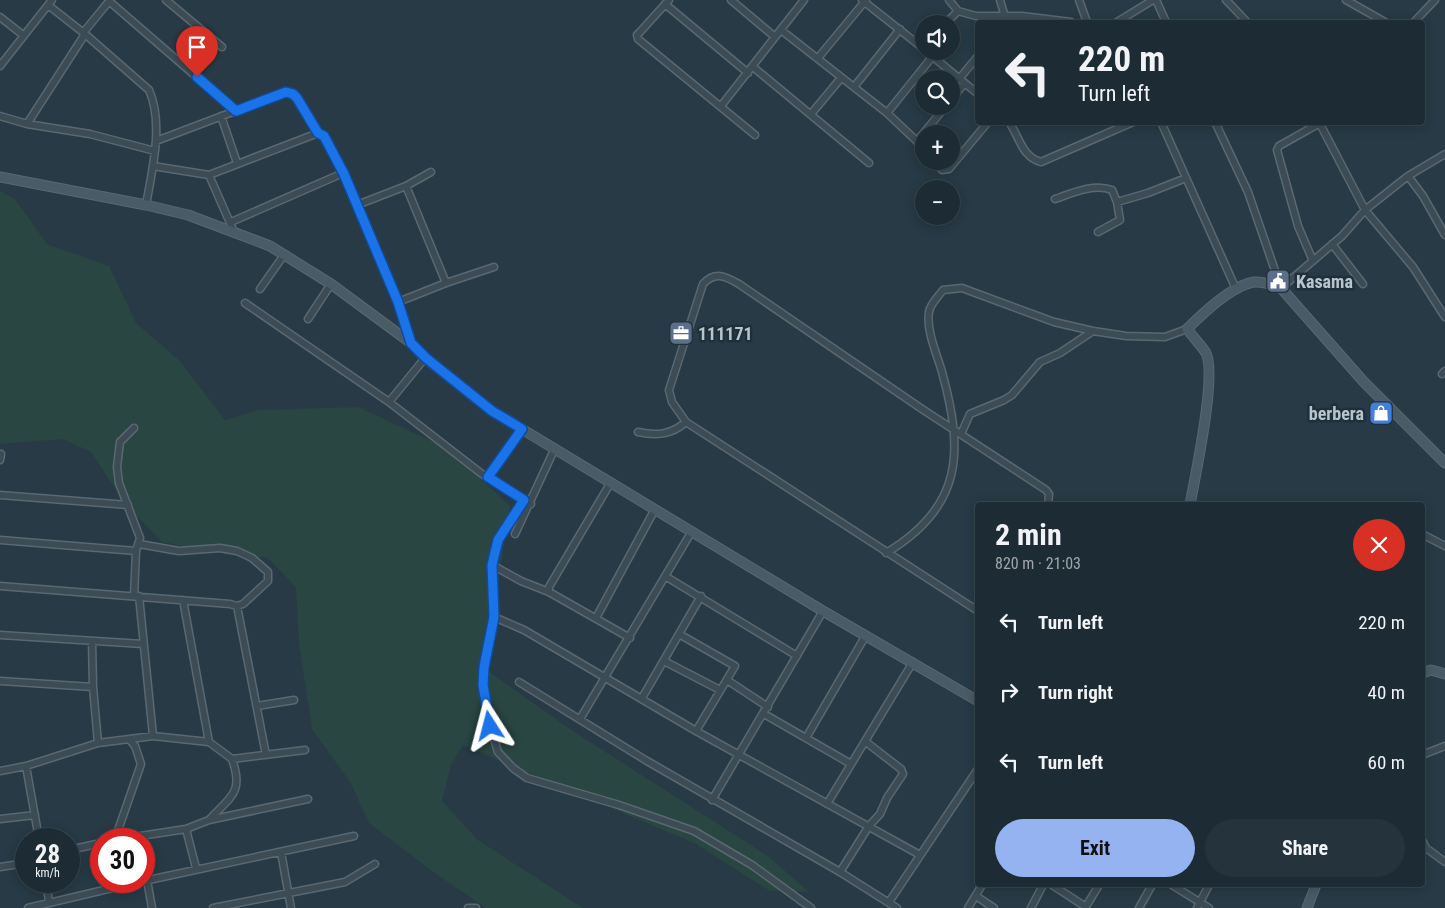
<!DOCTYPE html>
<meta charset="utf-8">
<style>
:root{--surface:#1d2c34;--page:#25343c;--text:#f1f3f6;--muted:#a0a7ac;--line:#3b484f;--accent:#95b2f1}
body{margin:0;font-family:"Roboto Condensed",sans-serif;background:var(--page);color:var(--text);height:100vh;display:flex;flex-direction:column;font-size:19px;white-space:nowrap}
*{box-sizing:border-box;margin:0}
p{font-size:16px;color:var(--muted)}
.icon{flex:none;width:28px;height:28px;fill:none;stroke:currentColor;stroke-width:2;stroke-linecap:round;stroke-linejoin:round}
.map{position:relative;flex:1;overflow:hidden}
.sheet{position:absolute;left:975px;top:502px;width:450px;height:385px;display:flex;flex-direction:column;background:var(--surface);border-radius:5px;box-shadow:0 2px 12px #0003,0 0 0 1px var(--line)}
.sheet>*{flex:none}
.top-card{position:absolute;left:975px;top:20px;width:450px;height:105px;border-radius:5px;box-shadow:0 2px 12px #0003,0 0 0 1px var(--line);background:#1d2c34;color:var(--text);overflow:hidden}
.controls{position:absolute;left:915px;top:15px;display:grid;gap:10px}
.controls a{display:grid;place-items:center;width:45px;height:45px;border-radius:50%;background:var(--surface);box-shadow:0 2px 12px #0003,0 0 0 1px var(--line);font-size:25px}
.speed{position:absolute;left:15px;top:828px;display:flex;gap:10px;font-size:25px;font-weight:700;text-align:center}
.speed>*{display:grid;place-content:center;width:65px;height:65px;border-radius:50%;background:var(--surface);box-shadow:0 2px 12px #0003,0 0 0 1px var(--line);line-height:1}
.speed small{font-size:12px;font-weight:400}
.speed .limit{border:8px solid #d22;background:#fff;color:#111}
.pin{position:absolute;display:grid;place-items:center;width:42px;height:42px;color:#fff;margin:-51px -21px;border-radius:50% 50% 50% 0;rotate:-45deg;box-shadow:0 0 5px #0007}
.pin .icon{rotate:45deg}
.me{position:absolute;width:55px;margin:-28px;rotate:351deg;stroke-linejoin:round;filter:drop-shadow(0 0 4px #0008)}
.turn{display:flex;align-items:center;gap:18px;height:105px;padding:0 20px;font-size:22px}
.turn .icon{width:65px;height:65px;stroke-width:2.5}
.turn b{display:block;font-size:35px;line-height:42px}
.round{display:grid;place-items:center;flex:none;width:52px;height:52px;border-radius:26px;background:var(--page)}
.overview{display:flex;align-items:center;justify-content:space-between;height:85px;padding:0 20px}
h1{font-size:30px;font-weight:700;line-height:38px}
.action{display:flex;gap:10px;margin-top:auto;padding:10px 20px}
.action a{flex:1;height:58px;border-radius:30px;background:var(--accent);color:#111;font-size:20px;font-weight:700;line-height:58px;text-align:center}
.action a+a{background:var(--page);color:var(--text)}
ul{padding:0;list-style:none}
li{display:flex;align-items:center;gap:15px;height:70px;padding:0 20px}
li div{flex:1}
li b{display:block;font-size:19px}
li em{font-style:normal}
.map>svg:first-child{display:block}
.green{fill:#294643}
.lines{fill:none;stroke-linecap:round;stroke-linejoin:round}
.street-casing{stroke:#5a6872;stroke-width:9}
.secondary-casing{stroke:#5a6872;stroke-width:11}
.street{stroke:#3c4b54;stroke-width:6}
.secondary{stroke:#495b67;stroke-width:9}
.route-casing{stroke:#114b97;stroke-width:12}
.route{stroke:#1a73e8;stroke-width:9}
.labels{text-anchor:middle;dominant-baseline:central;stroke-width:5;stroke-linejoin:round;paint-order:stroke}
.poi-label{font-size:18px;font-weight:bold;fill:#b9c5ce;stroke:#20303a;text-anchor:start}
</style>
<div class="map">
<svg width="1445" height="908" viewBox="0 0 1445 908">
<rect width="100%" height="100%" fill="#273a45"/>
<path class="green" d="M0 191 15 199 47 244 109 266 136 323 179 360 225 420 259 410 358 407 449 449 510 506 485 669 573 731 768 856 809 892 770 891 696 844 463 745 451 765 442 801 478 840 583 908H486L432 871 369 823 350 782 312 729 299 643 296 587 268 558 221 553 162 542 125 504 91 452 63 439 0 444Z"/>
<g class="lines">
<g class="street-casing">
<path id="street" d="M166 0 222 47
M669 0 640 32 637 35 638 39 755 135
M731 0 775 37
M862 0 924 49
M949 0 958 11 976 16H1022L1071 22
M1000 0 1005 17
M1079 0 1087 22
M1156 0 1166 22
M1226 0 1247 22
M1346 0 1385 22
M109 1 236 111
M665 4 748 73
M48 5 85 34 149 90C164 123 152 171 146 205
M0 17 23 35
M1117 22 1153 0
M1414 22 1435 0
M945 24 958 11
M781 30 887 113 924 148
M83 33 110 0
M926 51 978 94
M818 58 866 0
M0 66 52 0
M753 67 869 163
M959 79 978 56
M854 87 900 29
M951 100 964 84
M721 106 804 0
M887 113 932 57
M811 114 841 78
M0 116 27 124 90 134 155 151
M221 116 237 163
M1009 122C1020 138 1022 157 1041 162L1133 122
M1161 122 1236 289
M1215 122 1248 192 1281 288 1342 236 1365 210 1408 176 1445 154
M1319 122 1365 210 1413 267 1445 317
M27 124 85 34
M156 141 267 99 286 92 293 93 318 133 324 136 343 173 398 302 411 343
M917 141 946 106
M935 161 942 170 949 169 988 122
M153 166 209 175 318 133
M209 175 234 232
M1408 176 1423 196 1445 235
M406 186 446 283
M1055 199C1072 193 1094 183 1112 190L1117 202 1120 220 1098 232
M1117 202 1148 193 1186 178
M357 205 406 186 431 172
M231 222 343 173
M1332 244 1363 284
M1313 261 1298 226 1277 150 1279 146 1320 123
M260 289 284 255
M398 302 446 283 494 267
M245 303 389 402 482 474 531 504
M308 319 331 284
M1442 374 1445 371
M389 402 425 358
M638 432C656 436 671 435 686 422
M961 434 970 414 1004 400 1012 395 1040 362 1060 353 1093 331
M0 460 1 454
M487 477 522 429
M0 495 128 505
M524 500 498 540 492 565 494 617 484 667 483 685 490 726 498 752 513 768 527 778 619 805 694 831 752 865 811 908
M515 534 555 448
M1422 534 1445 546
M0 540 136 551
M886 553C963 507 964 452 942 372 937 354 926 331 929 312 930 304 938 297 943 290L962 288 1054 322 1093 331 1126 336 1165 337 1187 329
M492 565 521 581 549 592 630 638
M665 576 797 656
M0 586 230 604 237 606 243 604 268 581V572L252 558 237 551 220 548 179 551 139 544
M549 592V587L611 482
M134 596 136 551 140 538 119 483 117 467 120 442 134 428
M139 596 153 736
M183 600 209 742
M237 606 266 755
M978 611 686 422 672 402 669 390 703 284C715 271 725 276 739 284L922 409 1046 490 1049 494 1048 505
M494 617 524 630 696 731 920 855
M596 618 655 509
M679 634 735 666 696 731
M0 635 143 644
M92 641 93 687 98 743
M664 661 720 690
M727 680 768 707
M0 681 93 687
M519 682 647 761 840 872 897 908
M642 698 701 596
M257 706 294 700
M764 714 851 764
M580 719 692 531
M806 738 866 635
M1422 755 1445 746
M232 759 305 750
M26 766 39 839
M0 771 26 766 98 743 153 736 209 742 232 759C244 793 231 796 209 820
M712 800 823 611
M827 804 913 662
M0 819 35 815
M186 829 196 868
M115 839 141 764 135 746 129 739
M121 839 186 829 209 820 308 799
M1422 840 1426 848 1445 862
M69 850 101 843
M281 852 291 908
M0 867 26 863
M840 872 869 826 880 814 887 798 903 774 901 769 866 742
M147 880 152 908
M46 881 49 902
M144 881 354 836
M1052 885 1086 907
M1172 885 1209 908
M976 896 994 908
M889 902 978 769
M28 908 142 881
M213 908 345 882 375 864
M468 908H476
M968 908 982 885
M1031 908 1043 885
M1085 908 1099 885
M1139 908 1152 885
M1197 908 1209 885"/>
</g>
<g class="secondary-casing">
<path id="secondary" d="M0 177 146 205 188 215 270 246 331 284 411 343 425 358 492 411 823 611 978 701
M1190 505C1195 476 1217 376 1206 353 1201 345 1193 337 1187 329 1202 314 1233 285 1254 282 1264 281 1272 285 1281 288L1363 381 1445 463
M1422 673 1431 670 1445 674
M1307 908 1316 885"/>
</g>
<use href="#street" class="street"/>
<use href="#secondary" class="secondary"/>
</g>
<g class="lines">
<g class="route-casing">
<path id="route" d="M197 77 236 111 286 92 293 94 297 98 318 133 324 136 344 174 398 302 411 343 426 358 492 411 522 429 488 477 524 500 498 540 492 565 494 617 484 667 483 685 490 726"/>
</g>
<use href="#route" class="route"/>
</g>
<defs>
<g id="civic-square" transform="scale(1.25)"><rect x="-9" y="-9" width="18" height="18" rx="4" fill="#5c6f8a" stroke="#20303a"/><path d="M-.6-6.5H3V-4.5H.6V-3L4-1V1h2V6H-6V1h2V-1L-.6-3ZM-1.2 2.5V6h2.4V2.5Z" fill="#fff"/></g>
<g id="office-square" transform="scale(1.25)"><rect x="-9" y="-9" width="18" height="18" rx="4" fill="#5c6f8a" stroke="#20303a"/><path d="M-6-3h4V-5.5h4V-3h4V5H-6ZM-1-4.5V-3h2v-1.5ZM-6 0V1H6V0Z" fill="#fff"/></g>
<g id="shop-square" transform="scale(1.25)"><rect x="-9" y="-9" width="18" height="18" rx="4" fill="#3f7fe0" stroke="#20303a"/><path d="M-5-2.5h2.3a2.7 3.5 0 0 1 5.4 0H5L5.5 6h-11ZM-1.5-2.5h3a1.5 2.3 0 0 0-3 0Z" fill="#fff"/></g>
</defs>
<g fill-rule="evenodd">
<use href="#civic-square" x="1278" y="281"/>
<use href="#office-square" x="681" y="333"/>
<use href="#shop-square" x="1381" y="413"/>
</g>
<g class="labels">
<g class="poi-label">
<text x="1296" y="281">Kasama</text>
<text x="698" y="333">111171</text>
<text x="1364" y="413" text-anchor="end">berbera</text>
</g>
</g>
</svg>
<div class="controls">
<a><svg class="icon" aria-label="sound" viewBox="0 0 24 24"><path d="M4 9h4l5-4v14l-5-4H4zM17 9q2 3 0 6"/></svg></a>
<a><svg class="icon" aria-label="search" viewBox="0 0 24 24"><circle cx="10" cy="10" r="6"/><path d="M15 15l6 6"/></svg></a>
<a>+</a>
<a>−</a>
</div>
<div class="speed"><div>28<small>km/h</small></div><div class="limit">30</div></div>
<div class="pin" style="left:197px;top:77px;background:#d93025"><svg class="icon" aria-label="arrive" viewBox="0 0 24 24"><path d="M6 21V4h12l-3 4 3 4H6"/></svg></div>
<svg class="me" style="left:490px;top:726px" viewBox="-20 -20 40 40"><path d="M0-17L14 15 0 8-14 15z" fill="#1a73e8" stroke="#fff" stroke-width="4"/></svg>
<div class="top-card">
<div class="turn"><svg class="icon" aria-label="left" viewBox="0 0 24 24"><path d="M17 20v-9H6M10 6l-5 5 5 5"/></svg><div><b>220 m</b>Turn left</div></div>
</div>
<section class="sheet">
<div class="overview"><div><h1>2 min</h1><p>820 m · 21:03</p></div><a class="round" style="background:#d93025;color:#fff"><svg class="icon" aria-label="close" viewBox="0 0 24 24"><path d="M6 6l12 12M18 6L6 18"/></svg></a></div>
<ul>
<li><svg class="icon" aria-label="left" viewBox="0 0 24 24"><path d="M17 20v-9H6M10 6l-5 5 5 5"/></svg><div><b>Turn left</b></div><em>220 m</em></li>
<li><svg class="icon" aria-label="right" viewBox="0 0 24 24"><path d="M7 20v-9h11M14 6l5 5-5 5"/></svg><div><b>Turn right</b></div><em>40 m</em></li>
<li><svg class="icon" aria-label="left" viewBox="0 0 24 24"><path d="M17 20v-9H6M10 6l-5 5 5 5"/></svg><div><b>Turn left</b></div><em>60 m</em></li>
</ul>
<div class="action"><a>Exit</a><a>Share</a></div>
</section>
</div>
